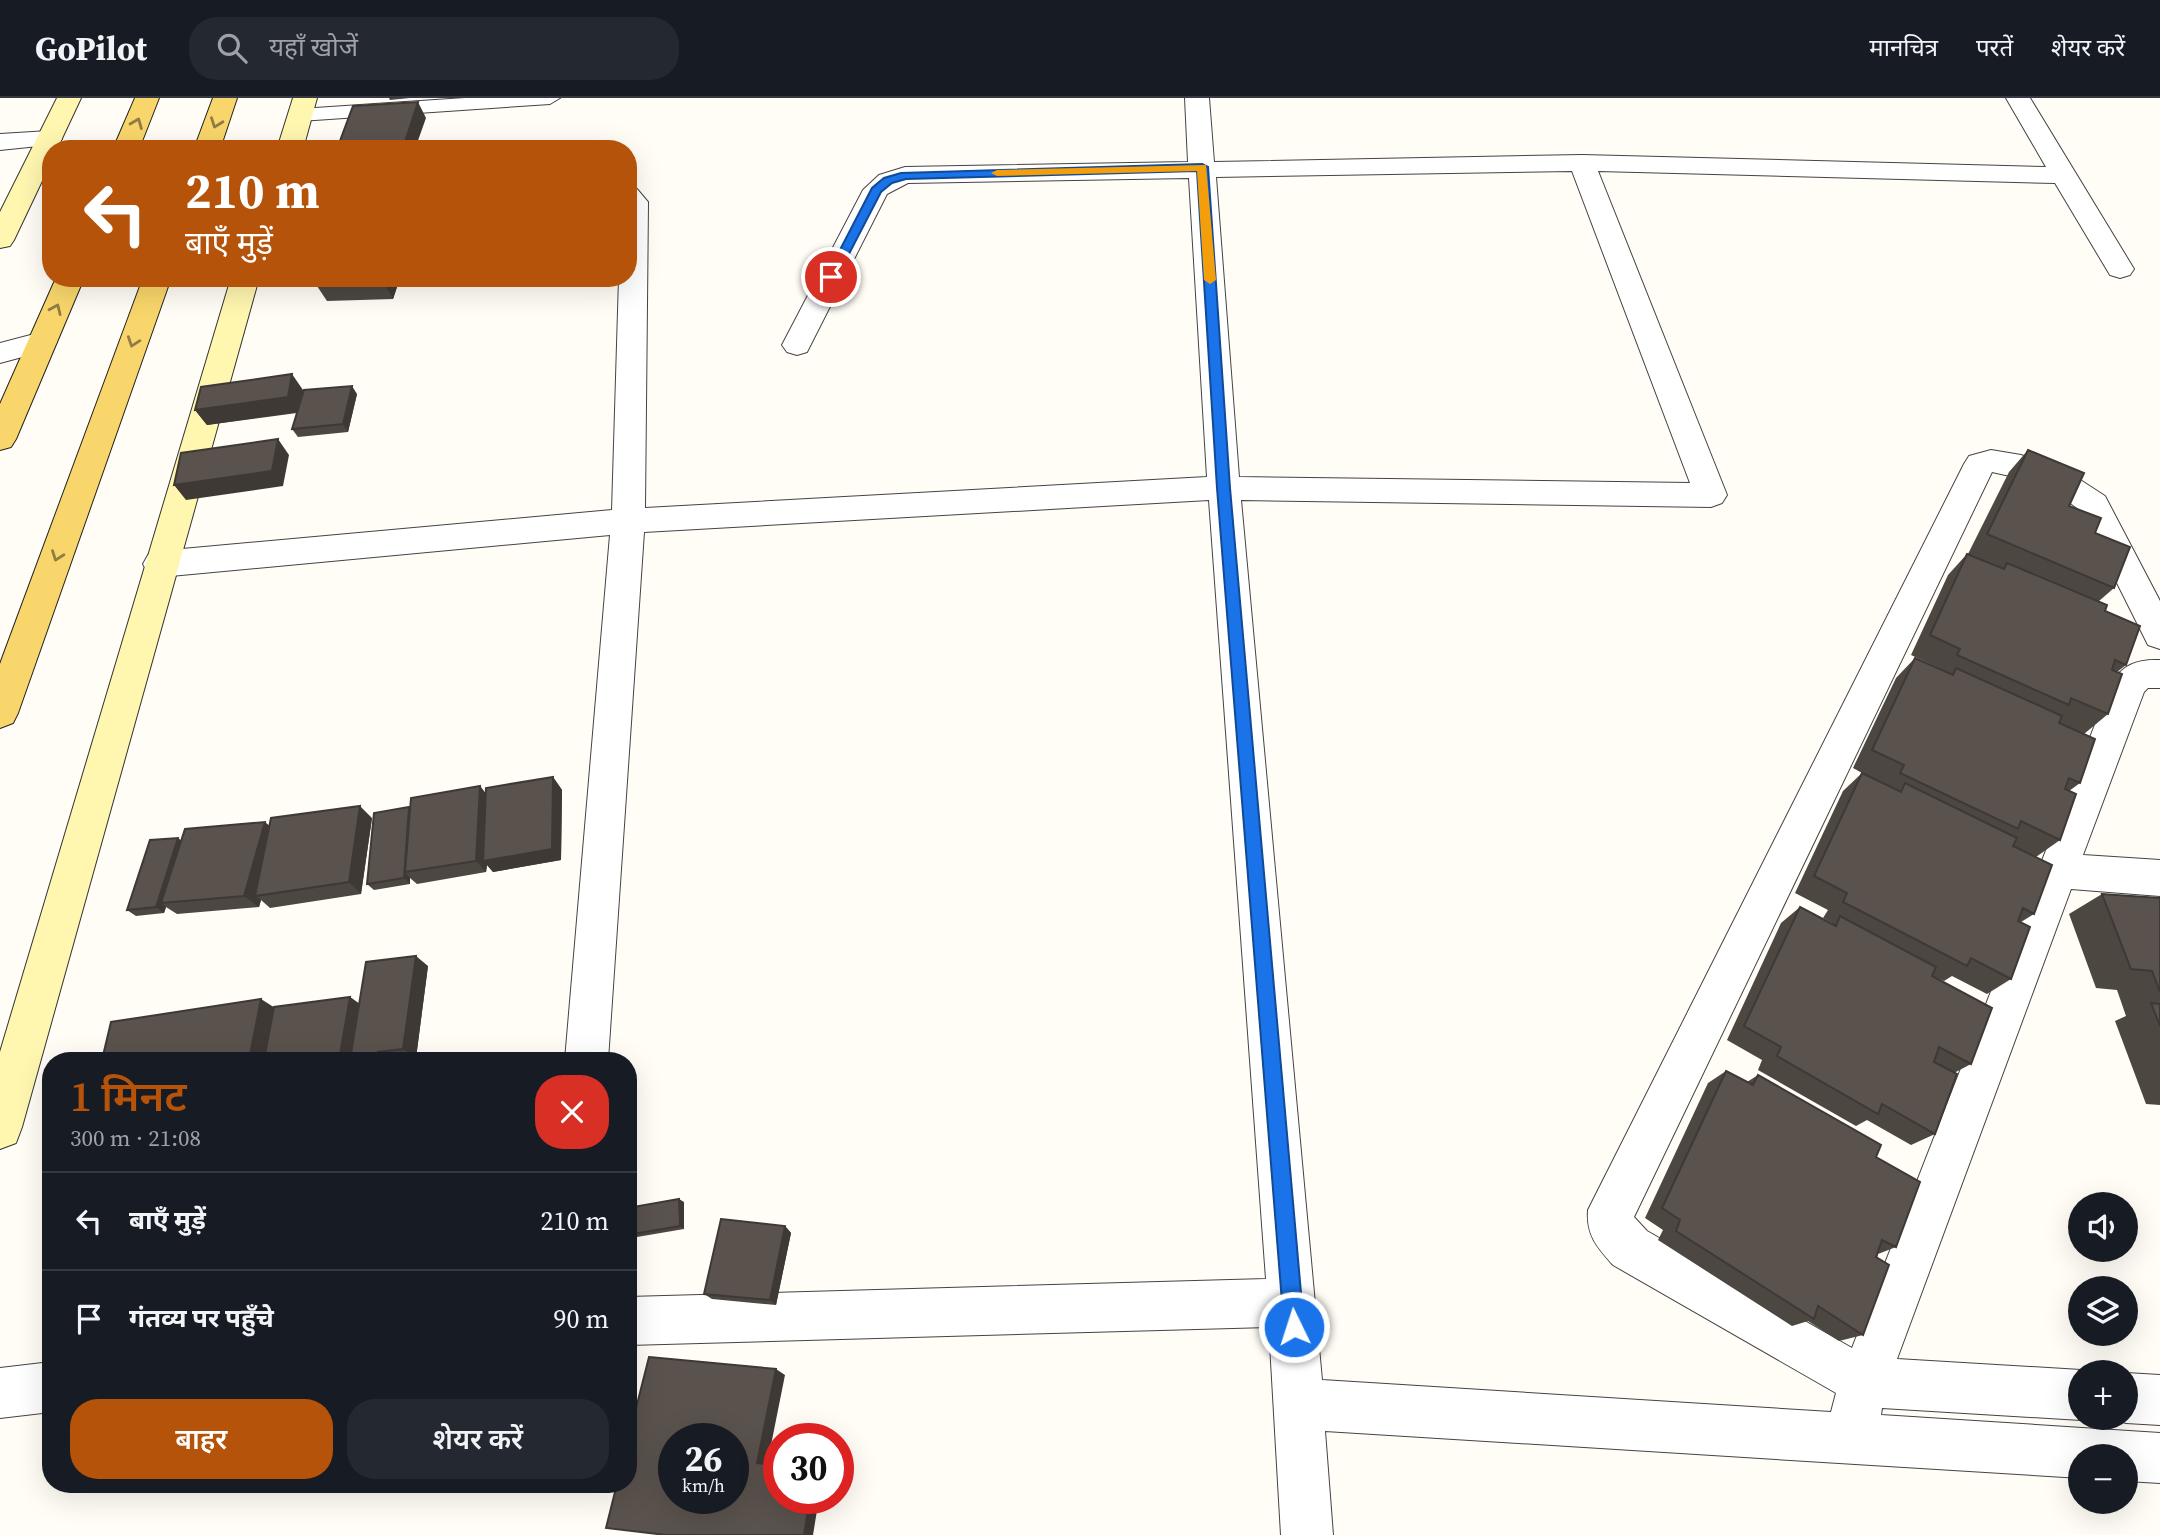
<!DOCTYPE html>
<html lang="hi">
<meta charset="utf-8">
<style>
:root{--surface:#171b24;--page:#242831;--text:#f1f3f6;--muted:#9ea1a6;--line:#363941;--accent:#b45309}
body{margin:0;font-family:"Source Serif 4","Noto Sans Devanagari",serif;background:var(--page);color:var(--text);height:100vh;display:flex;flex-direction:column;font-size:26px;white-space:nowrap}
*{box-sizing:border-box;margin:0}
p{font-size:23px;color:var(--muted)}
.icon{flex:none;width:38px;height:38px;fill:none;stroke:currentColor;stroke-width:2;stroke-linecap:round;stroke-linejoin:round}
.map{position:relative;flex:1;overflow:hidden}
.sheet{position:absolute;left:42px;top:954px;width:595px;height:441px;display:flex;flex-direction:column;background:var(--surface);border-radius:28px;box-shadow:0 7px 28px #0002}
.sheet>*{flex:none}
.top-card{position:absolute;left:42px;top:42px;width:595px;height:147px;border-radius:28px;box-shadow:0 7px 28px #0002;background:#b45309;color:#fff;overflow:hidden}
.tools{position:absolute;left:2068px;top:1094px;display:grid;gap:14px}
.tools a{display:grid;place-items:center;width:70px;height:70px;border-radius:50%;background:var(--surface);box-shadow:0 7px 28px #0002;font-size:35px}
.speed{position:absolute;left:658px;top:1325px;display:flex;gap:14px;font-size:35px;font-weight:700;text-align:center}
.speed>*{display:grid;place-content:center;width:91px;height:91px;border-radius:50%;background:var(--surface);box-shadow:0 7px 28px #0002;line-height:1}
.speed small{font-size:18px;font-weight:400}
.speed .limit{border:10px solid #d22;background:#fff;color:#111}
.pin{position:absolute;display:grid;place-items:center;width:60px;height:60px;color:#fff;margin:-30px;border:4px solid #fff;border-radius:50%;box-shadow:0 2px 7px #0007}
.me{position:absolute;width:77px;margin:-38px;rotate:356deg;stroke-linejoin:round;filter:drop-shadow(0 0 5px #0008)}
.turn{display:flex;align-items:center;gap:24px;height:147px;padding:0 28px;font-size:32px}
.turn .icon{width:91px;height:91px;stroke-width:2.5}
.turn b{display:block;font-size:49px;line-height:60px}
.round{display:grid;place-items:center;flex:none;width:74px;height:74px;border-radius:28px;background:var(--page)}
.headline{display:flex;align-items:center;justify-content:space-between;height:119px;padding:0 28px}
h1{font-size:42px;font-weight:600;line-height:52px;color:var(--accent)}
.action{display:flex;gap:14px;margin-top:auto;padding:14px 28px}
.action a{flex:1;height:80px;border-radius:28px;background:var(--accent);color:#fff;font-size:28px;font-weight:600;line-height:80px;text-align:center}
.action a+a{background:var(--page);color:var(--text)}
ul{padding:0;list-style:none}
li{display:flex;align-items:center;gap:21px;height:98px;padding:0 28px;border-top:2px solid var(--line)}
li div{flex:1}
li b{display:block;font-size:26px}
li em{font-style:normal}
header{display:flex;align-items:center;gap:42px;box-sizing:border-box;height:98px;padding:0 35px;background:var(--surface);border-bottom:2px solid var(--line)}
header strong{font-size:33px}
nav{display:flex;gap:38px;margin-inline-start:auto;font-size:24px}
.search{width:490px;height:63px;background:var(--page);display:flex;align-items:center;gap:18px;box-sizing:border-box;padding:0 24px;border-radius:28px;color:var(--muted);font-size:26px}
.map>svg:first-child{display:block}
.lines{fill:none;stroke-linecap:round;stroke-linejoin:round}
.lane-casing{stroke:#444;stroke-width:2}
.street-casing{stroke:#444;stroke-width:2}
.secondary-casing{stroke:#333;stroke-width:2}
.primary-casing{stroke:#222;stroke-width:2}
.lane{fill:#fff;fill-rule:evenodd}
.street{fill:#fff;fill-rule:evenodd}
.secondary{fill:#fff6b0;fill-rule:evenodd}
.primary{fill:#f9d66b;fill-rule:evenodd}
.wall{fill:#4d4742}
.shaded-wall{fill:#3f3936}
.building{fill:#5a524d;stroke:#3f3936;stroke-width:2;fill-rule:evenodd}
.oneway{stroke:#917d42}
.route{fill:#1a73e8;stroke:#114b97;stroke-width:2}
.slow{fill:#f59e0b}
</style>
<header>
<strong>GoPilot</strong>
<div class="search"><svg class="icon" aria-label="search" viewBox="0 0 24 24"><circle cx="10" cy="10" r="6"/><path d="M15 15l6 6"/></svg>यहाँ खोजें</div>
<nav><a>मानचित्र</a><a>परतें</a><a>शेयर करें</a></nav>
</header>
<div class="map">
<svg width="2160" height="1437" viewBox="0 0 2160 1437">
<rect width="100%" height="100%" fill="#fffdf5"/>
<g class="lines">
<g class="lane-casing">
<path id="lane" d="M465 0H560L550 6 300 23 290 17 300 11Z"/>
</g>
<g class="street-casing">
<path id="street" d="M1185 0H1209L1214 64 1582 57 2046 69 2006 0H2030L2134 171 2130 177 2120 180 2110 177 2055 85 1598 73 1727 397 1722 405 1711 409 1241 402 1322 1282 1831 1314 1836 1295 1613 1167C1597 1149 1586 1137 1588 1112L1964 366 1969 358 1991 352 2021 357 2068 374 2105 398 2160 503V551L2148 547 2081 413 2061 398 2028 382 1992 374 1634 1119 1647 1133 1852 1250 2110 588C2121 567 2137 561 2160 562V590H2148L2144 594 2083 757 2160 762V798L2071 791 1897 1261 2081 1272 2085 1274H2081V1320H2087L2081 1322 1882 1310 1881 1317 2160 1335V1385L2126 1383V1358H2081V1380L1325 1333 1333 1437H1281L1269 1229 628 1247V1199L1266 1181 1209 402 644 434 608 962H565L610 437 160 479 148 475 143 466 148 457 160 453 612 412 619 180H628V89L637 91 648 104 645 410 1207 379 1189 80 908 85 887 96 807 254 797 257 787 254 782 247 863 92 879 77 905 69 1188 64ZM1572 73 1690 385 1239 379 1216 79Z
M49 33 58 36 62 41 58 46 0 52V36Z
M42 234 52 237 57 244 52 251 0 265V245Z
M51 1264V1314L0 1320V1270Z
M2126 1275 2160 1277V1327L2126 1325 2113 1320H2126Z"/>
</g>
<g class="secondary-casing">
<path id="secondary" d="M57 0H81L57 51H51V64L14 142 10 148 0 150V114Z
M293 0H317L303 51H277Z
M231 180H259L22 1029 16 1045 0 1051V954Z"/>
</g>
<g class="primary-casing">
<path id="primary" d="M135 0H159L139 51H113Z
M213 0H237L220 51H194Z
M56 180H84L16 341 11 349 0 352V306Z
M143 180H171L18 615 13 625 0 630V566Z"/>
</g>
<use href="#lane" class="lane"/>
<use href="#street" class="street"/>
<use href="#secondary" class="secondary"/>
<use href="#primary" class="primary"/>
</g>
<path class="wall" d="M389 0H410L390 2Z
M400 180 393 201 327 203 317 188Z
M303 292 302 299 357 296 348 334 298 339 292 331 297 315 207 327 195 312Z
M2028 352 2069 408 2095 435 2114 490 2099 503 2105 513 2126 567 2117 574 2108 616 2084 636 2080 685 2069 693 2060 742 2036 759 2034 816 2021 824 2011 881 1987 896 1952 878 1944 883 1932 878 1971 966 1954 975 1935 1036 1911 1047 1867 1022 1856 1028 1758 972 1762 962 1727 942 1781 825 1800 809 1831 825H1832L1823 820 1828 812 1795 795 1843 693 1862 675 1853 670 1896 580 1915 560 1940 572 1941 571 1911 557 1948 477 1967 456H1968L2009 374Z
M553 679 562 692 561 762 493 774 487 767 486 774 417 786 410 780V786L374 792 367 786 409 709 480 688 486 696Z
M372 720 361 796 270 810 261 802 259 809 177 816 166 809 164 815 136 818 127 812 181 742 269 728Z
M2102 796 2160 800V1007L2146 1006 2115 923 2126 918 2117 892 2096 890 2069 816Z
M428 868 416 960 398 962H102L274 909 350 899 360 906Z
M1726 973 1747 984 1758 977 1876 1059 1896 1149 1878 1156 1863 1237 1839 1243 1808 1223 1792 1228 1658 1142 1663 1132 1645 1120 1708 985Z
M684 1104V1131L637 1139 633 1136Z
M785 1128 791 1135 776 1207 712 1201 704 1196Z"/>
<path class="shaded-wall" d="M418 4 426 20 415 51H403Z
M386 180H400L393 201 384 185Z
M292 276 303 292 299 314 207 327 195 312Z
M352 288 357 296 348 334 343 326Z
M278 341 289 357 283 388 186 402 174 387Z
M553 679 562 692 561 762 493 774 487 767 486 774 476 763 480 688 490 701Z
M360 708 372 720 361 796 349 784Z
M409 709 405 774 410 780V786L404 780Z
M265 724 279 736 255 798 261 802 259 809 244 798Z
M178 740 186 746 161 805 166 809 164 815 156 809Z
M416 858 428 868 416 960 403 951Z
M350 899 363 909 355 962H339Z
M261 901 283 915 274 962H249Z
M378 954 390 962H376Z
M679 1101 684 1104V1131L680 1128Z
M785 1128 791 1135 776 1207 770 1202Z
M776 1271 785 1277 767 1367 757 1365Z
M810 1400H819L813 1437H804Z"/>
<path class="building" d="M418 4 403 50 337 51 353 8Z
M320 180H386L384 185 317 188Z
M292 276 288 299 195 312 201 289Z
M352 288 343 326 292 331 304 292Z
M278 341 272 373 174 387 181 355Z
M2028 352 2084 375 2069 408 2101 420 2095 435 2130 449 2114 490 1987 436Z
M1967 456 2004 471 2007 465 2107 507 2105 513 2140 528 2126 567 2115 562 2112 572 2122 576 2108 616 2071 600 2069 607 1957 557 1960 551 1930 537Z
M1915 560 1953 577 1956 570 2062 618 2059 625 2095 641 2080 685 2069 680 2065 691 2076 696 2060 742 2021 723 2018 731 1900 675 1904 667 1872 652Z
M1862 675 1901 694 1905 685 2017 740 2013 748 2052 767 2034 816 2023 810 2018 823 2030 829 2011 881 1971 860 1967 868 1843 804 1847 795 1814 778Z
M553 679 552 751 483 763 486 690Z
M480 688 476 763 405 774 411 700Z
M360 708 349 784 255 798 271 720Z
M409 709 404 780 367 786 374 715Z
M265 724 244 798 161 805 185 731Z
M178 740 156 809 127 812 150 742Z
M2102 796 2160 800V894L2152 873 2131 871Z
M1800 809 1836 828 1840 818 1936 869 1932 878 1992 910 1971 966 1939 949 1934 964 1957 976 1935 1036 1882 1006 1878 1016 1777 958 1781 949 1744 928Z
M416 858 403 951 378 954 376 962H350L366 864Z
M350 899 339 962H264L274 909Z
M261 901 249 962H102L111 924Z
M2151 905 2160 906V928Z
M1726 973 1753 987 1758 977 1881 1047 1876 1059 1920 1084 1896 1149 1882 1142 1876 1159 1889 1167 1863 1237 1818 1208 1814 1221 1676 1133 1680 1122 1662 1110Z
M679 1101 680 1128 633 1136V1109Z
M721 1121 785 1128 770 1202 704 1196Z
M649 1259 776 1271 757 1365 779 1367V1400H810L804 1437H666L606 1430 617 1386H628V1342ZM674 1340H733V1400H674Z"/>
<defs><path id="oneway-chevron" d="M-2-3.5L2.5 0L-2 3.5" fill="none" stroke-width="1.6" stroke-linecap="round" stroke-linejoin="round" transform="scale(1.75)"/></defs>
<g class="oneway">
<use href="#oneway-chevron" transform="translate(137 25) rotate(-68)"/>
<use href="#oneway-chevron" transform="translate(216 25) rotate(110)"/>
<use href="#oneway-chevron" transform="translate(56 211) rotate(-66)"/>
<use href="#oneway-chevron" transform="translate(133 244) rotate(109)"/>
<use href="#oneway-chevron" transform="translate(57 458) rotate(110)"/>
</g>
<path class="route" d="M1202 66 1208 69 1230 390 1304 1229 1301 1236 1294 1239 1287 1236 1284 1229 1217 390 1197 73 906 81 892 85 881 94 837 179 831 182 826 179 872 90 884 80 901 75Z"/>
<path class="slow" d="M1206 67 1216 182 1210 186 1204 182 1197 73 997 78 991 75 997 72Z"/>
</svg>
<div class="tools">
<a><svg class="icon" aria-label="sound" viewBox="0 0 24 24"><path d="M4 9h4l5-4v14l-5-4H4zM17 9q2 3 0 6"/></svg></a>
<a><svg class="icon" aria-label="layers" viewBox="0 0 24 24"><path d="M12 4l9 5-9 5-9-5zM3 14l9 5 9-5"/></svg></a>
<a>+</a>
<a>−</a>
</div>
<div class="speed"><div>26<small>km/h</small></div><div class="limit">30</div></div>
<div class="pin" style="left:831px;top:179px;background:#d93025"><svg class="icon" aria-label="arrive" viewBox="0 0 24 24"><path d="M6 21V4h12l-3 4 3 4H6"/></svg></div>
<svg class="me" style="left:1294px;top:1229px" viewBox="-20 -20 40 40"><circle r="17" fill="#1a73e8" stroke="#fff" stroke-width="3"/><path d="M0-11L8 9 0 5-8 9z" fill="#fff"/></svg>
<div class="top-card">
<div class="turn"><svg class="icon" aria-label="left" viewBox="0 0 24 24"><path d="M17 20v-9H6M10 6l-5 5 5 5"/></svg><div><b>210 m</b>बाएँ मुड़ें</div></div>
</div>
<section class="sheet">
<div class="headline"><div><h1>1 मिनट</h1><p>300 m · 21:08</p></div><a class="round" style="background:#d93025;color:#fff"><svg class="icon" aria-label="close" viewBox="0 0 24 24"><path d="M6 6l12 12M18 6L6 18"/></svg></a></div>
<ul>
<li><svg class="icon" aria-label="left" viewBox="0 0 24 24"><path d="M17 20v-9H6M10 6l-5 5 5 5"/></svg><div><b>बाएँ मुड़ें</b></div><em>210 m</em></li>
<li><svg class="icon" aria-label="arrive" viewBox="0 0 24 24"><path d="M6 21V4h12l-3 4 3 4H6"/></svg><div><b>गंतव्य पर पहुँचे</b></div><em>90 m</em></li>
</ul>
<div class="action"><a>बाहर</a><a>शेयर करें</a></div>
</section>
</div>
